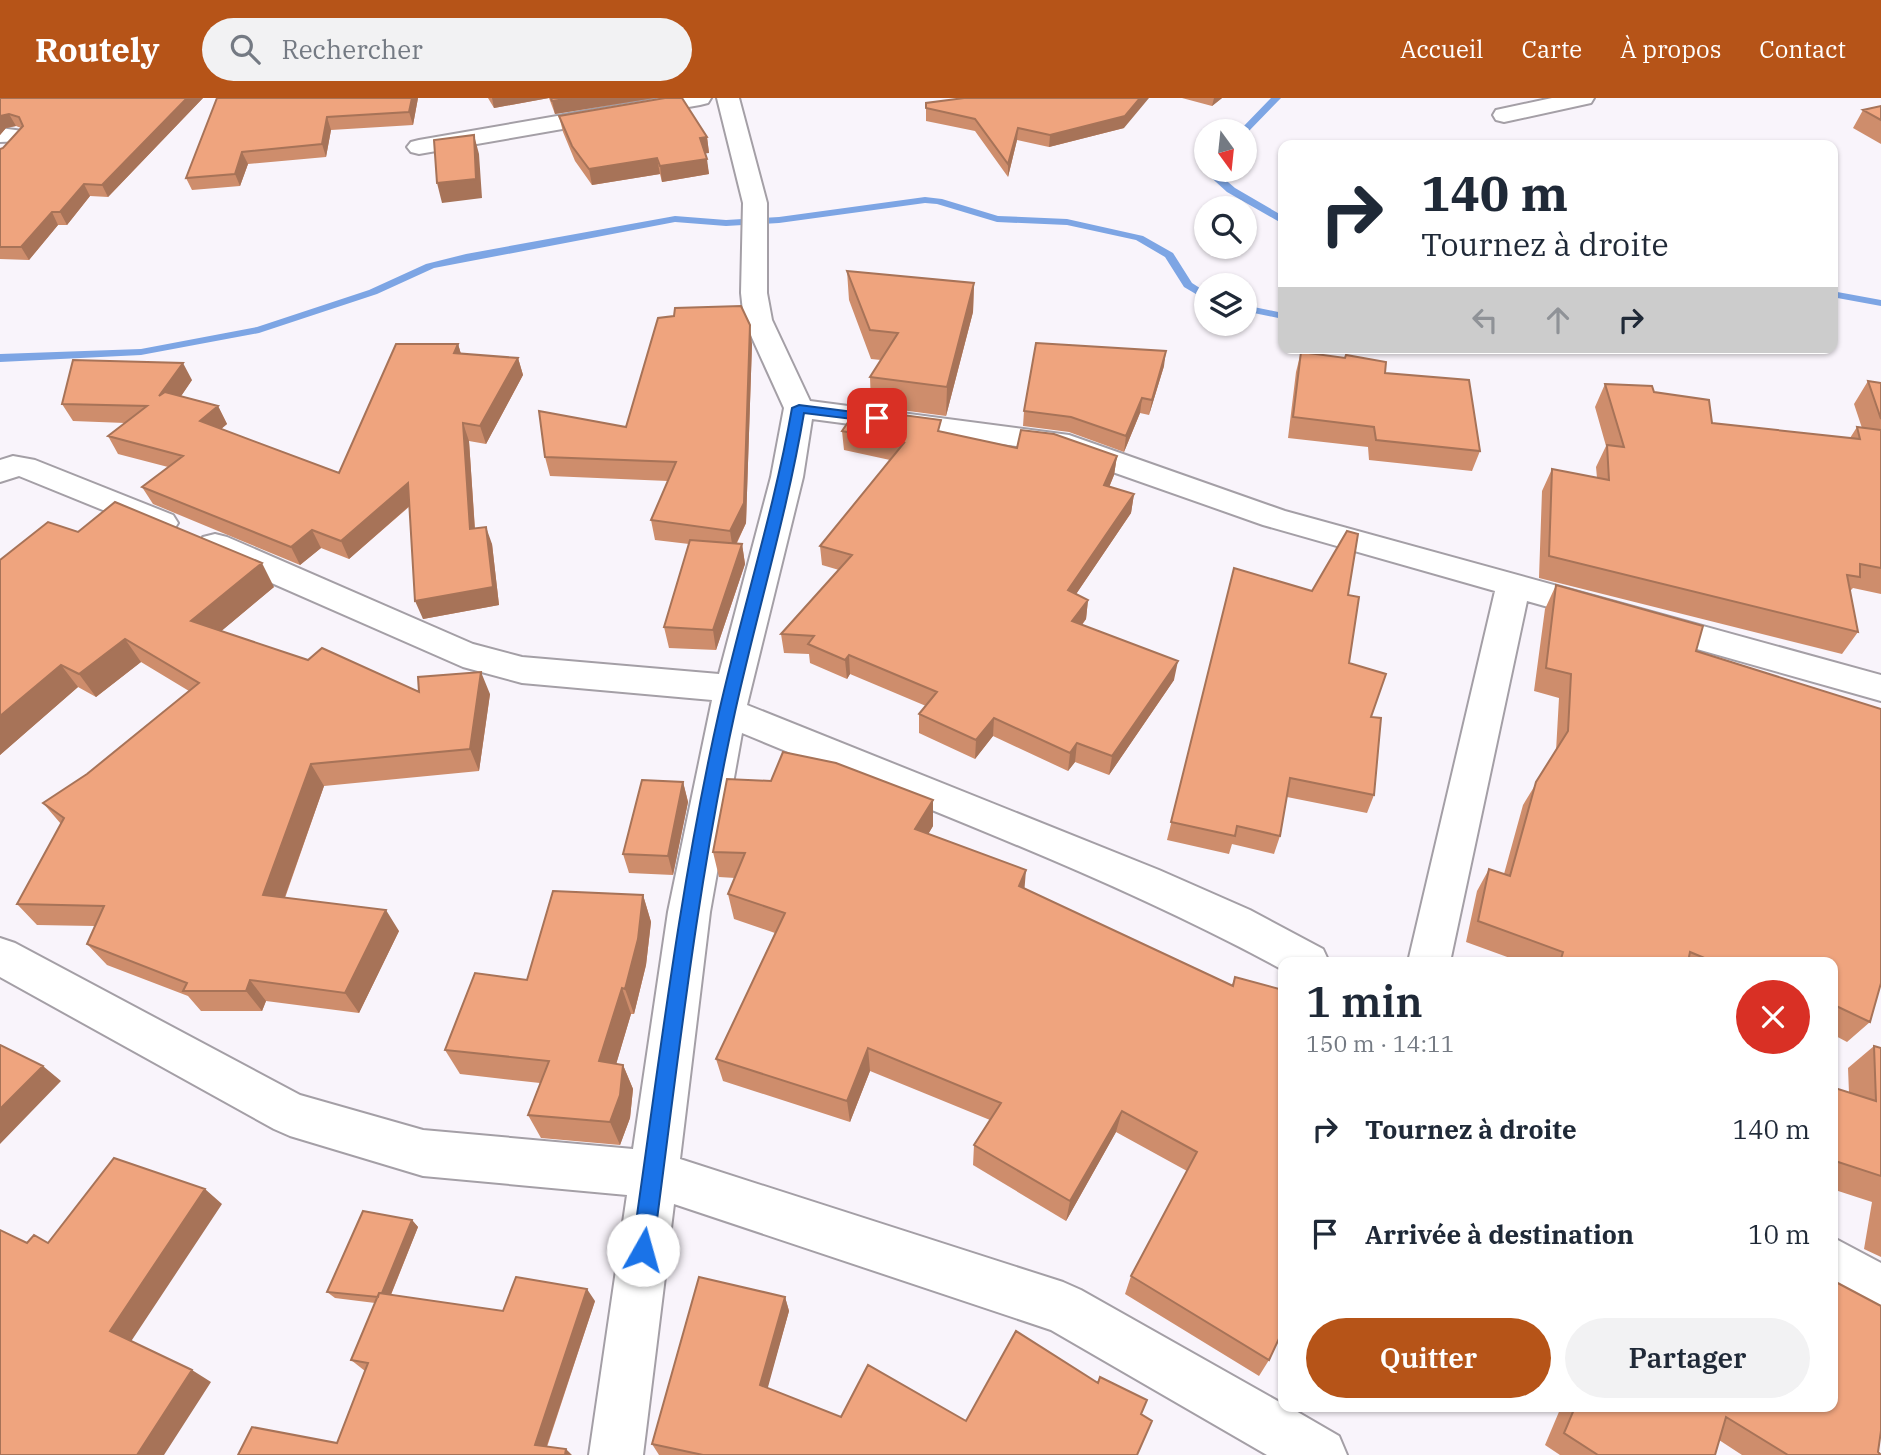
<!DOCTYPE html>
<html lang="fr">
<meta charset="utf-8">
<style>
:root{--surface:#fff;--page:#f2f2f3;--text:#1f2937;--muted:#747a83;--accent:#b65418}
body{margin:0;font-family:"IBM Plex Serif",serif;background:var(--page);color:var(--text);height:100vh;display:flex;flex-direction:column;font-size:26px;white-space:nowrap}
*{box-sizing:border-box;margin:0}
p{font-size:23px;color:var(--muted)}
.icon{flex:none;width:38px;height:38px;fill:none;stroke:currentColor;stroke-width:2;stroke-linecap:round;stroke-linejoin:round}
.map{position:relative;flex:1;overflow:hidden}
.side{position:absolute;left:1278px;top:859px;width:560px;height:455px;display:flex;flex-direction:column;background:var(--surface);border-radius:14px;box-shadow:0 2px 5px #0004}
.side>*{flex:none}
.banner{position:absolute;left:1278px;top:42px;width:560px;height:214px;border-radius:14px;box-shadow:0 2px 5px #0004;background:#fff;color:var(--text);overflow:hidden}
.needle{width:46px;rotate:165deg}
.buttons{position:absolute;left:1194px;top:21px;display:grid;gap:14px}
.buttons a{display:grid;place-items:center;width:63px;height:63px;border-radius:50%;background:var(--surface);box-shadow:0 2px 5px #0004;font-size:35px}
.pin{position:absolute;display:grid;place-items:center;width:60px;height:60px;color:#fff;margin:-30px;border-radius:14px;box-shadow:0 4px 10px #0006}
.me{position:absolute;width:77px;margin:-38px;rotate:7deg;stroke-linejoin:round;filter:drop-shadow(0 0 5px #0008)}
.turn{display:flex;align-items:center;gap:24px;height:147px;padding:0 28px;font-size:32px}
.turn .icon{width:91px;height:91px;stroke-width:2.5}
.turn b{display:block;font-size:49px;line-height:60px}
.lanes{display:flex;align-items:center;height:66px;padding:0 28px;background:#0003;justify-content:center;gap:35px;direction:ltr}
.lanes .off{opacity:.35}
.round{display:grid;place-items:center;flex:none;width:74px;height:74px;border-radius:37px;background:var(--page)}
.head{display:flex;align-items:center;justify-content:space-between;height:119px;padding:0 28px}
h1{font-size:42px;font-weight:600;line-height:52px}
.primary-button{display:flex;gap:14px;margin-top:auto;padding:14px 28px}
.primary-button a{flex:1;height:80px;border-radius:42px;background:var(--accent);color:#fff;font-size:28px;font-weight:600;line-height:80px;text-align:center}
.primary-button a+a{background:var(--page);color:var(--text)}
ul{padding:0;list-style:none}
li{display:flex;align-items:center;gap:21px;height:105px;padding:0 28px}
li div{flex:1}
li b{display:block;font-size:26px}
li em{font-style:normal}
header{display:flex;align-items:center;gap:42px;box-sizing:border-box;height:98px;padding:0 35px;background:var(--accent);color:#fff}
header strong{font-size:33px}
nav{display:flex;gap:38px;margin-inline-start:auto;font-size:24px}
.search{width:490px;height:63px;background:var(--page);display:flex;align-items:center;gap:18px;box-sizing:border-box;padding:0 24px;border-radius:38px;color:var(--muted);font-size:26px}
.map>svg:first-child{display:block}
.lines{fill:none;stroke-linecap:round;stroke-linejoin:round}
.stream{fill:#7da5e4;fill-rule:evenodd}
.minor-casing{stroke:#a49fa6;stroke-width:4}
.minor{fill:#fff;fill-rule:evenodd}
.wall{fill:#ce8d6c}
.shaded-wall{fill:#a77358}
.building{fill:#efa47e;stroke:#a77358;stroke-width:2}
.route{fill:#1a73e8;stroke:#114b97;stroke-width:2}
</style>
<header>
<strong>Routely</strong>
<div class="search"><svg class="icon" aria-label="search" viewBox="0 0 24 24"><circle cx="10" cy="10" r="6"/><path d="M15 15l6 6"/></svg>Rechercher</div>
<nav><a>Accueil</a><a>Carte</a><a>À propos</a><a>Contact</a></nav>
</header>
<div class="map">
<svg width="1881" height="1357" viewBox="0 0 1881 1357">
<rect width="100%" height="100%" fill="#f9f4fb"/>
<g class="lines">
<path class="stream" d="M1271 0H1281L1247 35 1239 33Z
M1205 70 1214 72 1235 90 1283 118V126L1227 94 1205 74Z
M925 99 942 101 998 118 1067 121 1143 138 1173 155 1192 185 1206 194V202L1184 189 1165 159 1136 142 1067 127 997 124 937 106 925 105 779 125 726 128 675 124 434 170 377 196 259 235 141 257 0 264V256L141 251 257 229 369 192 426 166 466 156 675 118 726 122 779 119Z
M1832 193 1881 202V208L1832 199Z
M1244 207 1283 215V221L1244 213Z"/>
<g class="minor-casing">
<path id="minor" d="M661 0H711L708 5 700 7 419 56 411 54 407 49 411 44 419 42Z
M717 0H739L767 105V195L772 222 810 303 1069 337 1285 413 1881 577V603L1527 503 1450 864H1408L1495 493 1263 427 1053 353 812 321 803 379 747 607 1159 772 1250 812 1323 851 1329 864H1283V872C1110 778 923 710 742 635L710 814 680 1061 1063 1184 1081 1192 1283 1306V1309H1289L1339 1338 1347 1357H1267L1051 1232 674 1106 643 1357H589L627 1097 423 1078 290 1038 274 1031 0 879V840L15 845 300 997 423 1032 633 1051 668 814 712 602 522 585 463 569 203 455 199 447 203 439 215 436 227 439 473 546 522 559 719 576 771 379 784 310 744 222 741 195 743 105Z
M1552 0H1594L1591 5 1504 24 1496 22 1493 17 1496 12Z
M0 30 23 33 27 38 23 43 0 44Z
M13 358 35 362 173 417 178 425 173 433 162 436 19 378 0 384V362Z
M1832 1139 1881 1165V1219L1832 1193Z"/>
</g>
<use href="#minor" class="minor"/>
</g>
<path class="wall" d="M0 0H203L108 99 90 98 67 127H58L29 162 0 161V51L3 50 21 30 16 28 6 30 0 37Z
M217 0H418L413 27 331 32 326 59 248 66 240 88 192 92 186 80Z
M488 0H654L555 16 549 0 494 10Z
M1182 0H1222L1212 8Z
M926 5 1124 30 1049 49 1017 42 1008 79 975 33 926 23Z
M1881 8V46L1853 30 1863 12Z
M559 18 707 39 709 55H705L709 76 662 84 660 76 592 87 575 63 563 34Z
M847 173 974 185 973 214 946 318 871 308 870 279 881 262 871 261 849 202Z
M458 246 461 256 518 260 523 277 486 346 469 343 475 431 492 446 499 507 423 521 410 408 349 461 321 450 300 467 153 406 142 389 168 369 118 356 108 338 125 325 73 323 62 306 192 282 181 298 218 308 227 326 221 331 339 375Z
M752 246 746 425 737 445 742 446 745 466 716 552 669 550 664 529 689 446 655 442 651 422 668 383 550 378 545 359 626 329Z
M1301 254 1385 275 1480 353 1472 373 1369 362 1368 349 1288 340 1296 274Z
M1164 268 1149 317 1140 315 1124 354 1069 334 1023 328 1024 313Z
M1868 283 1881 285V496L1853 490 1850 493 1858 534 1842 556 1539 480 1542 393 1552 371 1597 380 1596 369 1606 348 1595 309 1605 286 1654 294 1712 325 1850 340 1857 329 1862 330 1854 306Z
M842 333 941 334 1017 350 1117 358 1114 377 1109 389 1134 396 1131 415 1076 496 1088 502 1086 521 1082 527 1174 582 1109 677 1075 664 1068 673 993 638 975 661 919 635V616L926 608 850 576 847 581 810 565 809 556 784 555 781 536 839 472 822 467 820 448 890 362 844 352Z
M78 434 274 489 221 533 308 562 419 594 490 596 479 673 324 688 285 800 399 833 359 915 266 903 262 913H201L188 898 107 867 87 846 95 828 37 827 17 806 61 726 43 705 87 676 189 593 141 564 96 599 78 589 0 657V462Z
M1234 470 1312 493 1348 497 1349 565 1371 619 1374 697 1367 715 1287 699 1280 738 1274 756 1232 746 1229 756 1167 742Z
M1556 487 1696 553 1870 924 1847 944 1832 936V864H1521L1466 844 1477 793 1489 771 1504 776 1523 707 1556 653 1559 600 1534 593 1545 511Z
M683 684 688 704 673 777 629 775 623 756Z
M933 702V728L928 736 1025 791 1232 887 1235 879 1269 1262 1259 1278 1125 1196 1131 1178 1187 1073 1116 1034 1066 1123 973 1067 974 1047 990 1022 870 973 850 1024 723 983 716 961 775 835 734 821 728 796 735 780 719 779 713 754Z
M643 797 651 824 646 867 634 916H631L616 966 623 967 633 991 630 1020 620 1047 541 1040 528 1017 540 985 460 976 445 952 527 882Z
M1874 948 1881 950V1159L1864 1151 1872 1104 1832 1091V989L1849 995 1848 970Z
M412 1122 418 1129 391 1197 503 1213 595 1203 547 1349 238 1357 337 1345 365 1273 351 1262 375 1205 335 1200 327 1194Z
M785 1199 789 1213 767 1290 841 1319 966 1323 1141 1316 1137 1357H659L652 1346Z
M1561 1309H1832L1881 1357H1742L1719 1342 1715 1357H1560L1545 1347Z"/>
<path class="shaded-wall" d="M187 0H203L108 99 102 87Z
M412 0H418L413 27 409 14Z
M492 0H549L494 10Z
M572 0H654L555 16 552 3Z
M1140 0H1149L1124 30 1049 49 1050 37Z
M1214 0H1222L1212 8Z
M9 16 16 28 6 30 0 37V18Z
M327 19 331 32 326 59 322 46Z
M1018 30 1017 42 1008 79V66Z
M474 37 479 56 482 100 442 105 437 85Z
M707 39 709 55 702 56 700 40Z
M242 54 248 66 240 88 235 76Z
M657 60 660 76 592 87 589 71Z
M707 61 709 76 662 84 660 68Z
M84 86 90 98 67 127 60 114Z
M52 114 58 127 29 162 21 149Z
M974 185 973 214 946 318 947 289Z
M750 227 752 246 746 425 733 452 730 433Z
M458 246 463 263 454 255Z
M1166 253 1164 268 1149 317 1152 302Z
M518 260 523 277 486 346 480 328Z
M183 265 192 282 169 316 159 298Z
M1142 300 1140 315 1124 354 1126 338Z
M218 308 227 326 209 341 200 323Z
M463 325 469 343 476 449 470 431Z
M1117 358 1114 377 1102 407 1104 387Z
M408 385 415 403 349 461 341 443Z
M1134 396 1131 415 1066 511 1068 492Z
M486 429 492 446 499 507 423 521 415 503Z
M312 432 321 450 300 467 291 449Z
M742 446 745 466 716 552 713 532Z
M262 465 274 489 206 546 191 523Z
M1088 502 1086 521 1070 542 1072 523Z
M125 541 141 564 96 599 79 576Z
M849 557 850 576 847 581 845 562Z
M1178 563 1174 582 1109 677 1112 658Z
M61 567 78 589 0 657V618Z
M481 574 490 596 479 673 470 651Z
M994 620 993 638 975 661 976 642Z
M1077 645 1075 664 1068 673 1070 655Z
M311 666 324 688 278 818 263 797Z
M683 684 688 704 673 777 668 758Z
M933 702V728L916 757 915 731Z
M1026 772 1024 797 1019 788Z
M643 797 651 824 646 867 634 916 625 891Z
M386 812 399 833 359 915 345 895Z
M250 882 266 903 262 913 246 893Z
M622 890 631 916 610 987 599 963Z
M868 950 870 973 850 1024 847 1003Z
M623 967 633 991 630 1020 620 1047 610 1024Z
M43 968 61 983 0 1046V1011Z
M1122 1013 1116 1034 1066 1123 1070 1103Z
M205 1091 222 1106 130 1245 110 1233Z
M412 1122 418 1129 387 1206 380 1199Z
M587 1191 595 1203 544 1356 535 1347Z
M785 1199 789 1213 765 1300 760 1287Z
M192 1272 211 1284 164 1357H137Z
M566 1351 572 1357H565Z"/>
<path class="building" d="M0 0H187L102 87 84 86 60 114H52L21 149H0V51L3 50 23 28 19 19 9 16 0 18Z
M217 0H412L409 14 327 19 322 46 242 54 235 76 186 80Z
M551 0H572L552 3Z
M665 0H682L707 39 700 40 707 61 660 68 657 60 589 71 572 48 559 18Z
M964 0H1140L1125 18 1050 37 1018 30 1008 66 975 21 926 10V5Z
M1881 8V22L1863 12Z
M474 37 476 81 437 85 434 42Z
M847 173 974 185 947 289 870 279 898 235 870 232Z
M741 208 750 227 744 405 730 433 651 422 676 364 545 359 539 313 626 329 658 220 674 218 675 210Z
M1036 245 1166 253 1152 302 1142 300 1126 338 1071 319 1024 313Z
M396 246H458L454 255 518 260 480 328 463 325 470 431 486 429 493 489 415 503 408 385 341 443 312 432 291 449 142 389 183 358 108 338 147 308 62 306 73 262 183 265 159 298 165 294 218 308 200 323 339 375Z
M1301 254 1345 260 1346 257 1386 264 1385 275 1469 282 1480 353 1376 342 1374 329 1293 319Z
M1868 283 1881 285V321Z
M1605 286 1652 288 1654 294 1709 302 1712 325 1860 341 1857 329 1881 332V470L1860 466V479L1847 477 1858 534 1549 458 1552 371 1609 382 1607 347 1624 349Z
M857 311 941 322 938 333 1017 350 1021 332 1054 336 1117 358 1104 387 1134 396 1068 492 1088 502 1072 523 1178 563 1112 658 1077 645 1070 655 994 620 976 642 919 616 937 594 849 557 845 562 808 546 814 538 781 536 852 457 820 448 904 345 842 333Z
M115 404 262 465 191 523 308 562 322 550 419 594 418 579 481 574 470 651 311 666 263 797 386 812 345 895 250 882 246 893H183L187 885 87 846 104 808 17 806 64 720 43 705 87 676 199 585 125 541 79 576 61 567 0 618V462L48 424 78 434Z
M1347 433 1358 436 1348 497 1359 499 1349 565 1386 576 1371 619 1381 620 1374 697 1290 680 1280 738 1237 728 1235 738 1171 724 1234 470 1312 493Z
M690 442 742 446 713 532 664 529Z
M1556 487 1703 528 1696 553 1881 611V885L1870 924 1832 906V864H1714L1690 854 1688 864H1560L1563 854 1478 823 1489 771 1510 778 1536 684 1568 633 1571 576 1546 570Z
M783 654 836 665 933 702 915 731 1026 772 1019 788 1233 888 1235 879 1283 892V1232L1269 1262 1131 1178 1197 1054 1122 1013 1070 1103 974 1047 1001 1005 868 950 847 1003 716 961 785 815 728 796 745 755 713 754 727 681 771 683Z
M642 682 683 684 668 758 623 756Z
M553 793 643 797 638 841 625 891 622 890 599 963 623 967 620 997 610 1024 528 1017 549 963 445 952 475 875 527 882Z
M0 947 43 968 0 1011Z
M1874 948 1881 950V1078L1832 1062V989L1876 1003Z
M114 1060 205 1091 110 1233 192 1272 137 1357H0V1132L27 1145 34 1137 48 1145Z
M363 1113 412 1122 382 1195H379L378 1199 327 1194Z
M516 1179 587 1191 535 1347 566 1351 565 1357H238L252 1329 337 1345 368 1265 351 1262 379 1195 503 1213Z
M699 1179 785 1199 760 1287 841 1319 868 1267 966 1323 1016 1233 1098 1285 1100 1279 1147 1302 1141 1316 1152 1323 1137 1357H703L652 1346Z
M1832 1182 1881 1208V1333L1878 1354 1881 1357H1788L1726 1319 1715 1357H1598L1564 1335 1575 1309H1832Z"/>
<path class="route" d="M799 307 877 317 883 320 877 324 804 315C787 416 757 514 735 614 696 791 677 972 653 1152L650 1160 643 1163 635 1160 632 1152C658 973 679 791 719 614 742 512 774 413 792 310Z"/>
</svg>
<div class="buttons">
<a><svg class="needle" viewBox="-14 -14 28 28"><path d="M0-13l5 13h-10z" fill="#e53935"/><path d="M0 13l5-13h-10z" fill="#747a83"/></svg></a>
<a><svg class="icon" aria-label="search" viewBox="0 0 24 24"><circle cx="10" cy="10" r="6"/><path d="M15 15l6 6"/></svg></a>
<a><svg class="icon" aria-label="layers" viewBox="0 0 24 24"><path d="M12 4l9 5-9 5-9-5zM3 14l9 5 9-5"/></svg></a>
</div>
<div class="pin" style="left:877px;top:320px;background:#d93025"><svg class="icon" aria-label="arrive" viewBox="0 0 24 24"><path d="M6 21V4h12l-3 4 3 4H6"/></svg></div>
<svg class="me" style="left:643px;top:1152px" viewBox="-20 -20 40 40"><circle r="19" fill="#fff"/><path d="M0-13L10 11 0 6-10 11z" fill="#1a73e8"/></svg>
<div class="banner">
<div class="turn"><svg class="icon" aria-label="right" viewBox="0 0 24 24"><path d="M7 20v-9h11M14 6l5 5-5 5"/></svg><div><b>140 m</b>Tournez à droite</div></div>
<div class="lanes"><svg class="icon off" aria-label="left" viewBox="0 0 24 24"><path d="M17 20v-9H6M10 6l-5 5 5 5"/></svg><svg class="icon off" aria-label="ahead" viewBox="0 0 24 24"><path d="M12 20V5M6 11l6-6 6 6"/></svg><svg class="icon" aria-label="right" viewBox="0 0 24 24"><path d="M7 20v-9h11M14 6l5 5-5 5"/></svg></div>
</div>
<section class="side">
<div class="head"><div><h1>1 min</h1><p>150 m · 14:11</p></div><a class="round" style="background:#d93025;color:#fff"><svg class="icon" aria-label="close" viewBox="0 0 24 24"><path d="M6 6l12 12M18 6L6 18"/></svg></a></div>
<ul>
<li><svg class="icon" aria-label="right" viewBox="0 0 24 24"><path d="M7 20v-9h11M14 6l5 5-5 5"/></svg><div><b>Tournez à droite</b></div><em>140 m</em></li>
<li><svg class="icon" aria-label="arrive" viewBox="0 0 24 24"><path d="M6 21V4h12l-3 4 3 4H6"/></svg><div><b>Arrivée à destination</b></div><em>10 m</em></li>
</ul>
<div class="primary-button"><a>Quitter</a><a>Partager</a></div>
</section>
</div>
